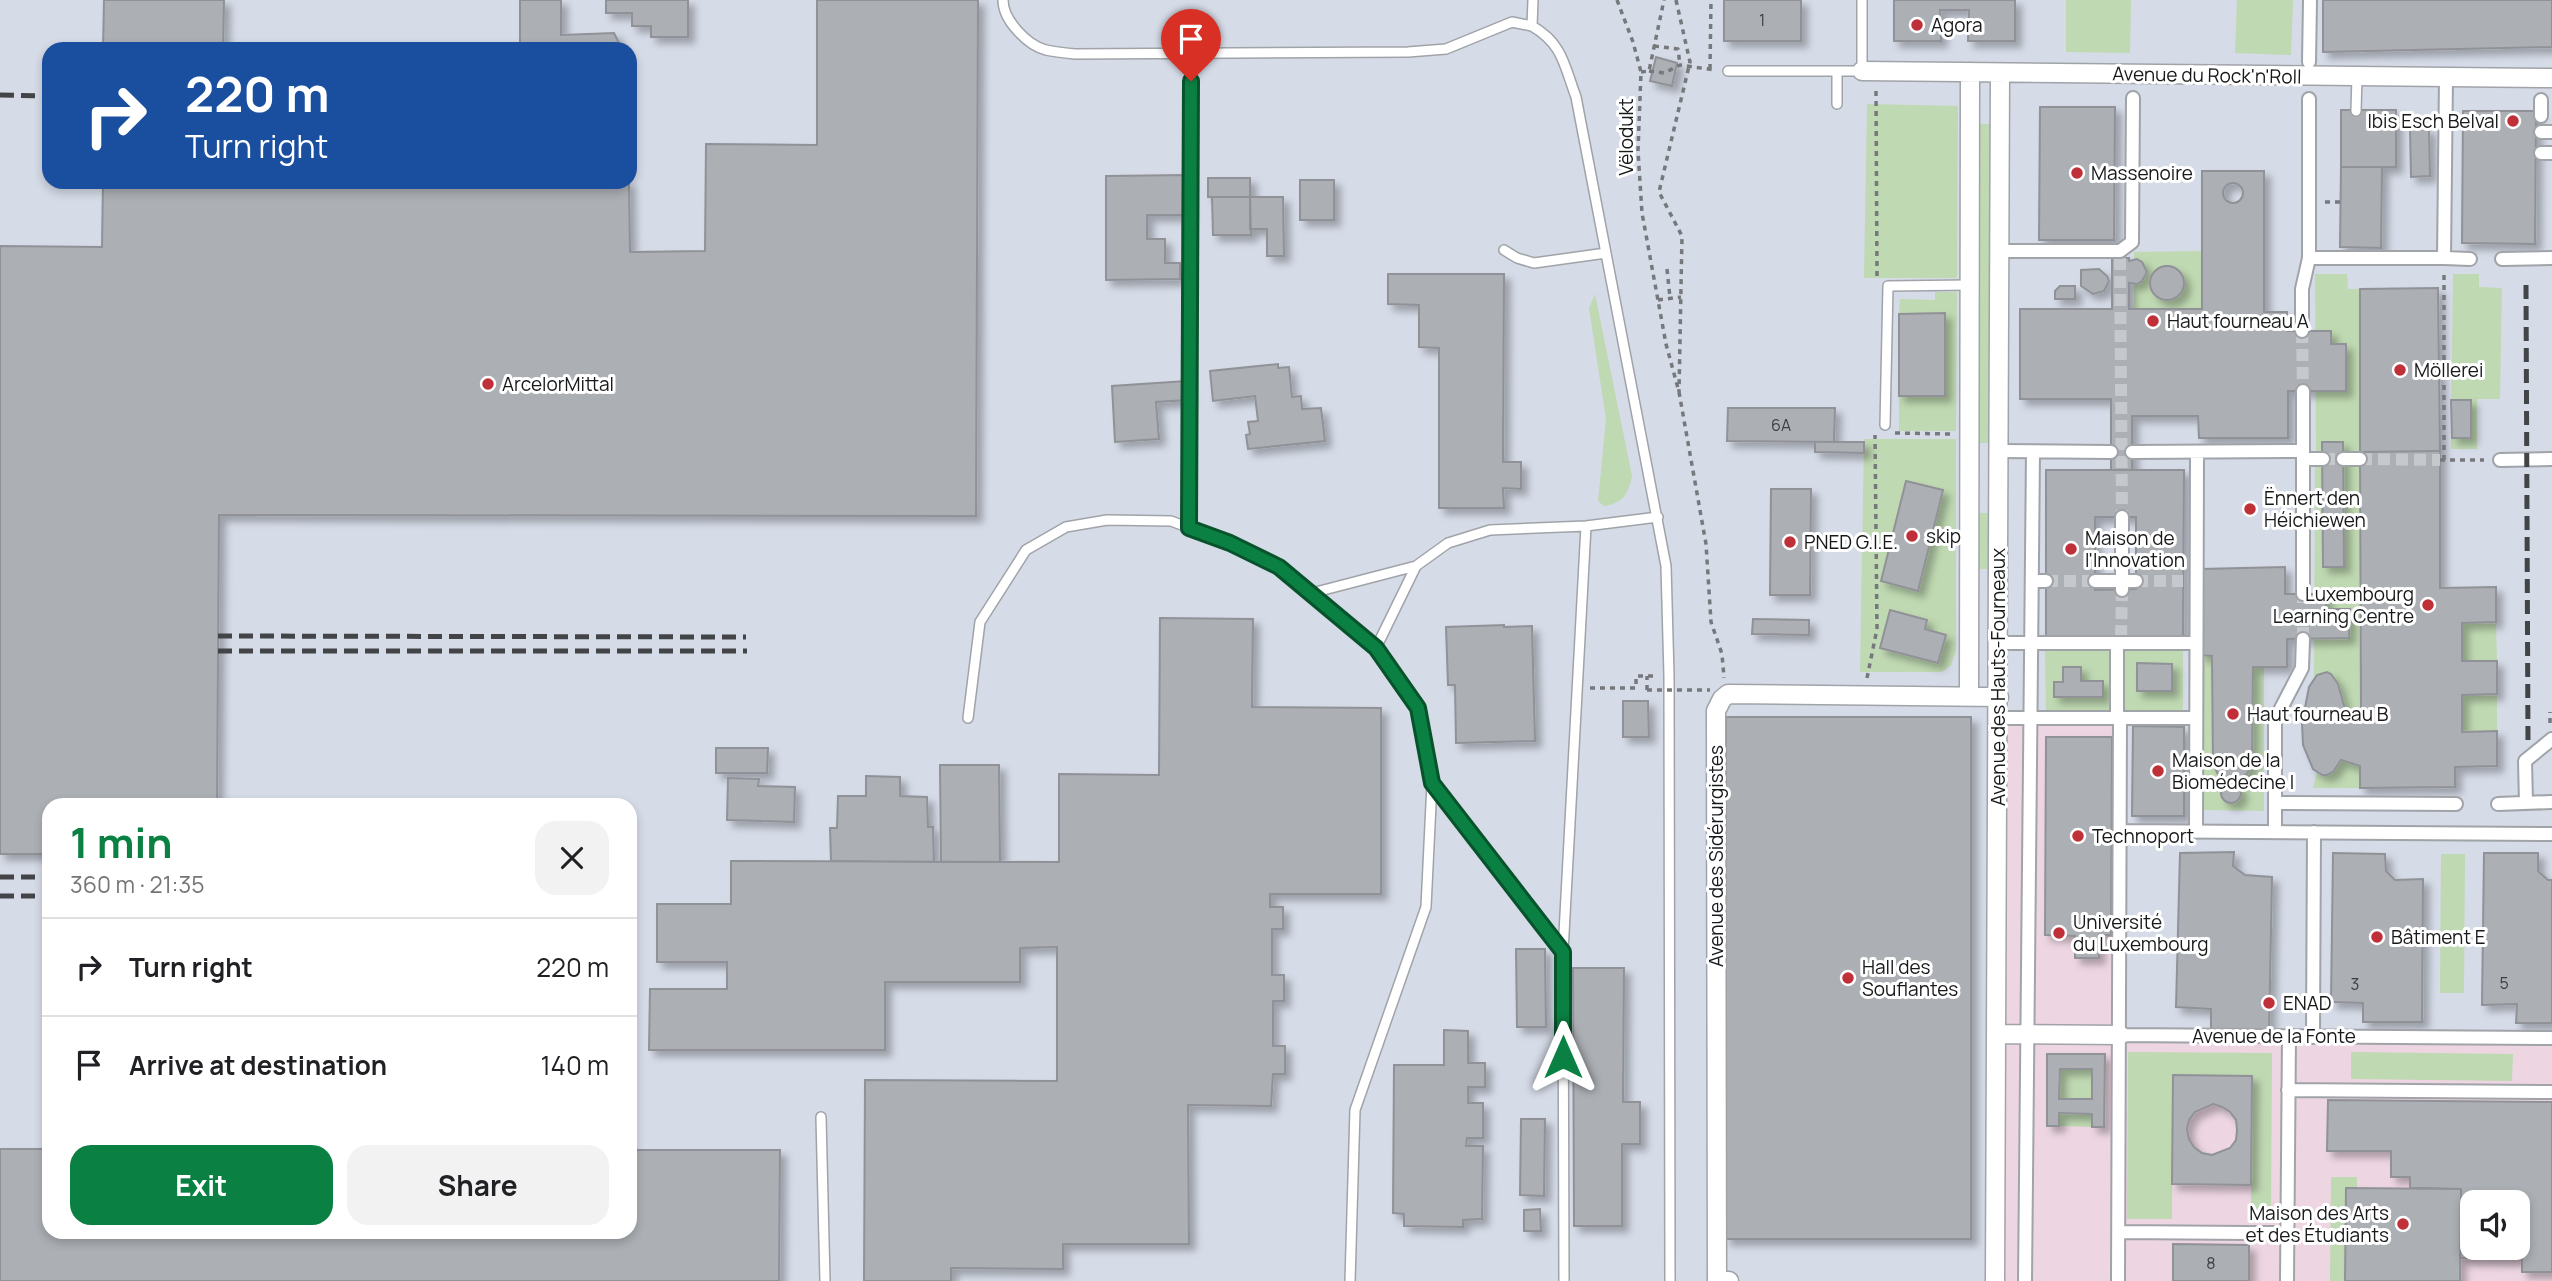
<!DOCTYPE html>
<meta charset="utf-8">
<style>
:root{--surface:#fff;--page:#f2f2f2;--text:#202124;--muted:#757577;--line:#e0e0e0;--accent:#0b8043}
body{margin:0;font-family:Manrope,sans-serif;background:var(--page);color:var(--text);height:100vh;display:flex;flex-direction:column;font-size:26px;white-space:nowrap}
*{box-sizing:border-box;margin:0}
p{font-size:23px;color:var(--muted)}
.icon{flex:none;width:38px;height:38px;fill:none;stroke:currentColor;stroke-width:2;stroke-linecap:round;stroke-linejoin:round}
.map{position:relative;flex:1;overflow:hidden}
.drawer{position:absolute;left:42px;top:798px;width:595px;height:441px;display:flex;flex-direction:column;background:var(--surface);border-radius:21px;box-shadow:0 4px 10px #0003}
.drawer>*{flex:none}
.guide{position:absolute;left:42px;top:42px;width:595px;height:147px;border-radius:21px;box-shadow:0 4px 10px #0003;background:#1a4fa0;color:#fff;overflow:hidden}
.buttons{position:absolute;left:2460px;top:1190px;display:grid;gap:14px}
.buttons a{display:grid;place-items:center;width:70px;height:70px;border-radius:14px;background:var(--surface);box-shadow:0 4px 10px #0003;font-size:35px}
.pin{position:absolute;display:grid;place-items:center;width:60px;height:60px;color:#fff;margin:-72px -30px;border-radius:50% 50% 50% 0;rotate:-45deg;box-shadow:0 0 7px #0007}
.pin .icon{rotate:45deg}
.me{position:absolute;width:77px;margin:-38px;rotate:0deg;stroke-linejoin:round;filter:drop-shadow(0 0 5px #0008)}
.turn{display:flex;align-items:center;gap:24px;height:147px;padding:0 28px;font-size:32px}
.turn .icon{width:91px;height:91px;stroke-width:2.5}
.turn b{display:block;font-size:49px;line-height:60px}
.round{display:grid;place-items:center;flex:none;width:74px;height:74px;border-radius:21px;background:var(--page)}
.headline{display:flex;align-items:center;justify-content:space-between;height:119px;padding:0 28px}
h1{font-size:42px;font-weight:700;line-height:52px;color:var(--accent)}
.primary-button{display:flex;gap:14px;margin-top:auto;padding:14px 28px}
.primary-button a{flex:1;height:80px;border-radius:21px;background:var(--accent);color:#fff;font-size:28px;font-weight:700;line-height:80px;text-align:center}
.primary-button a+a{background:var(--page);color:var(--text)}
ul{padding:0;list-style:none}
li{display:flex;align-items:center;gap:21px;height:98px;padding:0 28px;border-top:2px solid var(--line)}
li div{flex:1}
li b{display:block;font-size:26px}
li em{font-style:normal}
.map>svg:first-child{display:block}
.built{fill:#d5dbe7;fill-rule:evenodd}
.education{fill:#edd6e2;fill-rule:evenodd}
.green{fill:#bfd9b2;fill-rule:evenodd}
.building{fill:#acafb4;stroke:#909298;stroke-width:2;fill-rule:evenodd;filter:url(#shadow)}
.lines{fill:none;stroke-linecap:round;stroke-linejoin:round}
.pedestrian-tunnel{stroke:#c5c8cd;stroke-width:12;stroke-dasharray:12 6;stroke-linecap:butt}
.service-casing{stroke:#a0a3a8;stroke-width:12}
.pedestrian-casing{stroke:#a0a3a8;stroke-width:16}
.minor-casing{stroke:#a0a3a8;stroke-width:21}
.path{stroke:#76787c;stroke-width:3.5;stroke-dasharray:5 5;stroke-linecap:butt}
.service{stroke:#fff;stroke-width:9}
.pedestrian{stroke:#fff;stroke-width:12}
.minor{stroke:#fff;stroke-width:18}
.rail{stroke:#434447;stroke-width:5;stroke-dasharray:14 7;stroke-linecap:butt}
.path-bridge{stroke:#76787c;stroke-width:3.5;stroke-dasharray:5 5;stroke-linecap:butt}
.route-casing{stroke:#07532c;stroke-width:18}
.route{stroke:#0b8043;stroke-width:12}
.poi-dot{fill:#c03038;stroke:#fff;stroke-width:2.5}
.labels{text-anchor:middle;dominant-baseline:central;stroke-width:6;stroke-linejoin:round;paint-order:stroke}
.number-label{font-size:16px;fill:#3c3e40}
.poi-label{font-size:19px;fill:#17181a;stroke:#fff;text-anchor:start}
.street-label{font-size:19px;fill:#17181a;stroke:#fff}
</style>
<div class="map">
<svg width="2552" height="1281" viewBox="0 0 2552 1281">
<defs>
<filter id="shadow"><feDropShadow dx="6" dy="6" stdDeviation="3.5" flood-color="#0004"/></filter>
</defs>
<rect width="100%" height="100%" fill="#e4e7ed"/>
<path class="built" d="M0 0H2552V1038L1995 1281H0ZM49 49H630V182H49ZM49 805H630V1232H49Z"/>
<path class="education" d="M1998 718H2120V1035L2552 1038V1281H1995ZM2473 1202H2518V1248H2473Z"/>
<path class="green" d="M2066 0H2131L2130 53 2066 52Z
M2237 0H2293L2291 55 2235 53Z
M1867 104 1958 106 1957 278H1864Z
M1977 124H1993L1994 443H1976Z
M2202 251 2220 309H2134V284L2142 281 2147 272 2142 262 2134 259V252ZM2166 266C2208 273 2167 321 2152 291 2146 279 2155 269 2166 266Z
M2315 274H2347L2348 289H2360V452H2316Z
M2453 274H2479V287L2502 288 2500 399H2477V449H2451Z
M1935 292H1957L1956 431H1899V396H1945V314H1899L1900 299 1935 300Z
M1595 294 1632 476C1628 495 1623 503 1604 506L1598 501 1606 419 1589 308Z
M1864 439H1956V651L1951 665 1942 672H1860Z
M2315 463H2360L2361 717 2345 709 2338 684 2331 674 2322 673 2314 679Z
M1978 513H1993V569H1978Z
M2496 622 2497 661H2462V623Z
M2045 648H2110V713L2046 714Z
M2124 648H2183V714L2124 713Z
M2200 655 2212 656 2213 762 2217 773 2226 780 2225 785 2221 791V797L2230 803 2240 798 2241 792 2236 785V780L2247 774 2252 763 2253 667H2264V811L2201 810Z
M2497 694V731L2462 732V695Z
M2341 760 2360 766V788H2313L2317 772 2328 775 2333 772Z
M2441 854H2465L2464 993H2440Z
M2128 1052 2272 1053 2271 1221H2251V1076H2173L2172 1219H2127Z
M2351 1052 2513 1054 2512 1081 2351 1079Z
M2060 1054H2093L2092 1127 2059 1126Z
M2331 1177H2357V1188H2346L2345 1280 2356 1281H2330Z"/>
<path class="building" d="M104 0H224L223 49H103Z
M520 0H561V35L614 33 622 49H520Z
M606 0H688V37H651V26H632V13H606Z
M817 0H978L976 516 219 515 217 805H49V854H0V246L102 247 103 182H629L630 252 705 251 706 144 817 145Z
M1724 0H1801V41H1724Z
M1894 0H2015V41H1968L1969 10H1940L1941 41H1894Z
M2323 0H2552V47L2323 52Z
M1656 57 1677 63 1672 86 1650 81Z
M2040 107H2115L2114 240H2039Z
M2341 110H2396V167H2341Z
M2463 111H2536L2535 244 2462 243Z
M2429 128 2430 176 2411 177 2410 129Z
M2341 167H2382L2381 248 2340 247Z
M2202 171H2264V312H2287V331H2331V344H2346V391H2288V438H2199L2198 416H2132V470H2111V399H2020V309H2112V258H2129V261L2137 259 2142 262 2147 272 2142 281 2137 284 2129 283V309H2202Z
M1187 175 1188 215H1147V239H1165V263H1180V279L1106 280V176Z
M1208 178H1250V197H1208Z
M1300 180H1334V220H1300Z
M2223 193a10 10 0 1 1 20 0a10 10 0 1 1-20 0Z
M1212 197H1250L1251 235H1213Z
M1250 197H1283L1284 256H1267V229H1250Z
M2150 283a17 17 0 1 1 34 0a17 17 0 1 1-34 0Z
M2099 269 2107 276 2109 281 2104 291 2093 294 2081 286V270Z
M1388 274H1504L1503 462H1521V489L1503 488 1504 508H1439V348L1419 347V305L1388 304Z
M2060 286H2075V299H2055V291Z
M2438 288 2440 451 2360 452V289Z
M1945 313V396H1899V314Z
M1278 364V368L1289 367 1292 397 1301 396 1302 409 1321 408 1325 441 1248 449 1246 435 1250 434 1248 422 1258 421 1255 396 1213 401 1210 371Z
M1186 381 1187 400 1156 402 1159 439 1115 442 1112 386Z
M2451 400H2471V438H2452Z
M1728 408H1835L1834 442 1727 441Z
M1815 442H1864V453L1815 452Z
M2322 442H2343L2344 567H2323Z
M2440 451V588L2496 587V622L2462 623V661H2497V694L2462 695V732L2497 731V766L2455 767V787L2360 788V766L2341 760 2333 772 2327 775H2322L2313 769 2303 745 2302 723 2309 687 2317 675 2327 672 2331 674 2338 684 2345 709 2361 717 2360 452Z
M2046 470H2184L2183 637H2046ZM2095 517H2136V589L2095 590Z
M1906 481 1943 490 1918 591 1881 581Z
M1771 489H1811L1810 595H1770Z
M2285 567V594H2326V609H2350L2349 638 2287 639V667H2253L2252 763 2247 774 2236 780H2226L2217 773 2213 762 2212 656 2200 655 2201 569Z
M1890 610 1927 620 1925 629 1946 635 1938 663 1880 648Z
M1160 618 1253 619 1252 707 1381 708V894H1270V907H1283V929H1272V975H1284V1001H1273V1046H1285V1074H1273L1271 1106 1188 1105 1189 1244H1063V1269L951 1268V1281H864L865 1080 1057 1081V947L1020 948V982H885V1050H649L650 989H727V962H657V904H731V861L1059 862V774L1159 775Z
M1753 619 1809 620V635L1752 634Z
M1504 625V627L1532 626 1535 741 1456 743 1455 685H1448L1446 627Z
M2137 663 2172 664V691H2137Z
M2063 667H2081V681H2103V697H2054V682H2063Z
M1623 701H1648L1649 737H1623Z
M1726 717H1971V1239H1725Z
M2133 726 2184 727V816H2132Z
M2046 737H2112L2111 935H2099V958H2075V936L2045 935Z
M716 748H768L767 773H716Z
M940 765H999L1000 862H941Z
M866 776 900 777V796L927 797 928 827H933L934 862 831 861 830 828H837L838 796H866Z
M728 778 759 779 758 786 795 787 794 822 727 820Z
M2221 793a10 10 0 1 1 20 0a10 10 0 1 1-20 0Z
M2234 852 2233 866 2245 875 2272 877 2269 1033 2211 1031V1009L2176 1007 2180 853Z
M2333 853 2385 854 2386 871 2395 880 2423 879 2422 1022H2363V1003L2331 1002Z
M2484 853H2538V871L2548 880H2552V1023H2516L2517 1004 2482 1005Z
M1516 949H1545L1546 1027H1517Z
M1573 968H1624L1623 1102H1640V1144H1622V1226H1574Z
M1444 1030 1468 1031V1063H1485V1087H1468V1103H1483V1138H1467L1466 1146H1483L1482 1219 1463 1220V1227L1404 1226V1214L1393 1213 1394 1065H1444Z
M2047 1054H2105L2104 1127H2092V1114L2059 1113V1126H2047ZM2060 1069H2092V1099H2059Z
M2173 1075 2252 1076 2251 1185 2172 1184ZM2213 1104 2222 1107 2230 1112 2236 1120 2237 1130 2236 1140 2230 1148 2212 1155 2202 1153 2194 1147 2189 1139 2187 1129 2189 1120 2195 1112Z
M2328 1100 2552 1102V1272H2522V1259L2460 1258 2461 1189 2410 1188V1177H2391V1151H2327ZM2473 1202H2518V1248H2473Z
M1521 1119H1545L1544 1196 1520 1195Z
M0 1149H49V1232H630V1150H780L779 1281H0Z
M2346 1188 2461 1189 2460 1281H2345Z
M1540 1209 1541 1231H1524V1210Z
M2173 1244 2249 1245V1281H2173Z"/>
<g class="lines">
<path class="pedestrian-tunnel" d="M2120 258 2122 517
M2302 331 2303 391
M2323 459H2343
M2360 459 2440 460
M2046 581H2095
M2136 581H2183
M2121 637 2122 590
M2303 639V594"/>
<g class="service-casing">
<path id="service" d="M1003 0C1003 20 1027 45 1046 50 1055 52 1065 53 1075 54L1408 52 1446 49 1512 22 1532 26
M1533 0 1532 26C1563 44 1564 65 1576 97L1666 566 1669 676 1670 1281
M1728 71H1862V0
M1837 104V71
M2356 111 2357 76
M1504 250 1517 258 1534 263 1606 253
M1885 425 1888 286 1970 285
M1189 528 1191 53
M1312 593 1416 566
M1376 648 1416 566 1448 543 1490 530 1586 526 1658 517
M968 718 980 622 1026 550 1066 527 1107 520 1171 521 1230 543 1279 567 1376 648 1418 708 1432 783 1563 952 1586 526
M1563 952 1564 1281
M821 1117 825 1281
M1350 1281 1355 1110 1426 907 1432 783"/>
</g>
<g class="pedestrian-casing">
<path id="pedestrian" d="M2309 62 2310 0
M2446 77 2444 258 2470 259
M2541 100V116
M2541 132H2552
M2541 153H2552
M2000 251H2120L2132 242 2133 98
M2309 258H2444
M2502 259 2552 258
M2302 331V289L2309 258V99
M2303 391V594
M1999 451 2111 452
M2132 452 2303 451
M2303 459H2323
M2343 459H2360
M2500 460 2552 459
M2032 581H2046
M2095 581H2136
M2122 590V517
M1999 643H2196
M1998 718H2196
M2117 718V643
M2275 803 2456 804
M2526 803 2525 761 2552 739
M2498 804 2552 802
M2121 831 2552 834
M2196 832 2197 452
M2275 832V720L2302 668 2303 639
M2120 1035 2552 1038
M2313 1037 2314 832
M2288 1090 2552 1092
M2119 1232 2248 1233
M2251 1233H2287
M2025 1281 2033 452
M2118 1281 2120 718
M2287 1281 2289 1036"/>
</g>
<g class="minor-casing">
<path id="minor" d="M1862 71 2552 78
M1969 696 1970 72
M1996 1034 2120 1035
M1729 1281H1717L1716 711 1722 699 1728 694 1999 697
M1995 1281 2000 73"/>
</g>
<path class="path" d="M1617 0 1633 42 1641 72 1638 151 1642 213 1666 344 1679 392 1706 544 1711 622 1722 654 1724 678
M1654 46 1678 49 1680 65
M1710 69 1711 0
M1649 71 1664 73 1680 65 1715 70
M1641 72 1649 71 1664 0
M1876 91 1877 276
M2325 202H2340
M1667 269 1670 298
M1658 300 1681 297
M1895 433 1950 434
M2440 460H2484
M2444 460V273
M1867 678 1877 629 1875 435
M1590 688H1636V676H1654
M1647 690V676
M2550 723V712"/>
<use href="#service" class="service"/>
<use href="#pedestrian" class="pedestrian"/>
<use href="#minor" class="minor"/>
<path class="rail" d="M0 95 49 96
M2526 285 2528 746
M218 636 746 637
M218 651H747
M0 877H49
M0 896H49"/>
<path class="path-bridge" d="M1676 0 1690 62 1659 192 1682 236 1679 392
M1647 690H1710"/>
</g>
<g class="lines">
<g class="route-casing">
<path id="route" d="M1191 81 1189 528 1230 543 1279 567 1376 648 1418 708 1432 783 1563 952V1057"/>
</g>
<use href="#route" class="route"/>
</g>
<g class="poi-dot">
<circle cx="1917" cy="25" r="7"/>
<circle cx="2513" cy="121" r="7"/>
<circle cx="2077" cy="173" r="7"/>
<circle cx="2153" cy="321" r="7"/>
<circle cx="2400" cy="370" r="7"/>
<circle cx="488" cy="384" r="7"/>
<circle cx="2250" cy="509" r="7"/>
<circle cx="1912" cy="536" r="7"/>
<circle cx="1790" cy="542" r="7"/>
<circle cx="2071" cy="549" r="7"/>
<circle cx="2428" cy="605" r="7"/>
<circle cx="2233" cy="714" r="7"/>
<circle cx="2158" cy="771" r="7"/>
<circle cx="2078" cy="836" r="7"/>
<circle cx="2059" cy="933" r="7"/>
<circle cx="2377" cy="937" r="7"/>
<circle cx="1848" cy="978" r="7"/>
<circle cx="2269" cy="1003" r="7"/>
<circle cx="2403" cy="1224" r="7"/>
</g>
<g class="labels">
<g class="number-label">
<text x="1762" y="20">1</text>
<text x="1781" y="425">6A</text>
<text x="2504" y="983">5</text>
<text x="2355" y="984">3</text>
<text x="2211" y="1263">8</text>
</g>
<g class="poi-label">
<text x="1931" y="25">Agora</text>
<text x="2499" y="121" text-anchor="end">Ibis Esch Belval</text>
<text x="2091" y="173">Massenoire</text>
<text x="2167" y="321">Haut fourneau A</text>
<text x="2414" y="370">Möllerei</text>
<text x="502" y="384">ArcelorMittal</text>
<text x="2264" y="498">Ënnert den<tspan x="2264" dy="22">Héichiewen</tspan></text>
<text x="1926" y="536">skip</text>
<text x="2085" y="538">Maison de<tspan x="2085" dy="22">l'Innovation</tspan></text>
<text x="1804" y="542">PNED G.I.E.</text>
<text x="2414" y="594" text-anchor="end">Luxembourg<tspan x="2414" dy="22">Learning Centre</tspan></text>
<text x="2247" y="714">Haut fourneau B</text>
<text x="2172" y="760">Maison de la<tspan x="2172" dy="22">Biomédecine I</tspan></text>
<text x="2092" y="836">Technoport</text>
<text x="2073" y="922">Université<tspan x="2073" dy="22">du Luxembourg</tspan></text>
<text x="2391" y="937">Bâtiment E</text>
<text x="1862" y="967">Hall des<tspan x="1862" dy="22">Souflantes</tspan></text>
<text x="2283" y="1003">ENAD</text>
<text x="2389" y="1213" text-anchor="end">Maison des Arts<tspan x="2389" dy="22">et des Étudiants</tspan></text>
</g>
<g class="street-label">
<text transform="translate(2207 75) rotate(1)">Avenue du Rock'n'Roll</text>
<text transform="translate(1626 137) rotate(-90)">Vëlodukt</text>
<text transform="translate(1998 677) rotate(-90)">Avenue des Hauts-Fourneaux</text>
<text transform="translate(1716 856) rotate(-90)">Avenue des Sidérurgistes</text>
<text x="2274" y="1036">Avenue de la Fonte</text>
</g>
</g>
</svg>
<div class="buttons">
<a><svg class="icon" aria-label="sound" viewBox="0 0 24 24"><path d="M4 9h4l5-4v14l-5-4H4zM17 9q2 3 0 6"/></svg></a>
</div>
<div class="pin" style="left:1191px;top:81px;background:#d93025"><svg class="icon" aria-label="arrive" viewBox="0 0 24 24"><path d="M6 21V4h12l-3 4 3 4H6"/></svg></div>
<svg class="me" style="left:1563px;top:1057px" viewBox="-20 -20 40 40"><path d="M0-17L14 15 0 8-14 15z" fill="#0b8043" stroke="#fff" stroke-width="4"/></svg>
<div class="guide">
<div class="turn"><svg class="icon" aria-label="right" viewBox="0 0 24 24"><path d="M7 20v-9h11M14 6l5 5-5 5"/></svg><div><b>220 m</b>Turn right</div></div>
</div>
<section class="drawer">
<div class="headline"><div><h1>1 min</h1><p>360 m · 21:35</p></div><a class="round"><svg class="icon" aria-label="close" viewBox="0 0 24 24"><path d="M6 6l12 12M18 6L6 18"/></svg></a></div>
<ul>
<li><svg class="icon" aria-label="right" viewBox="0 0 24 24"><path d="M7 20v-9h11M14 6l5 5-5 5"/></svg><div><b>Turn right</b></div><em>220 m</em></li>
<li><svg class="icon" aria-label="arrive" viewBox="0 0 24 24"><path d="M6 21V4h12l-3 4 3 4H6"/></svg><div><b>Arrive at destination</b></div><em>140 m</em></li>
</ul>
<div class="primary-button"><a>Exit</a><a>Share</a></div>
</section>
</div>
